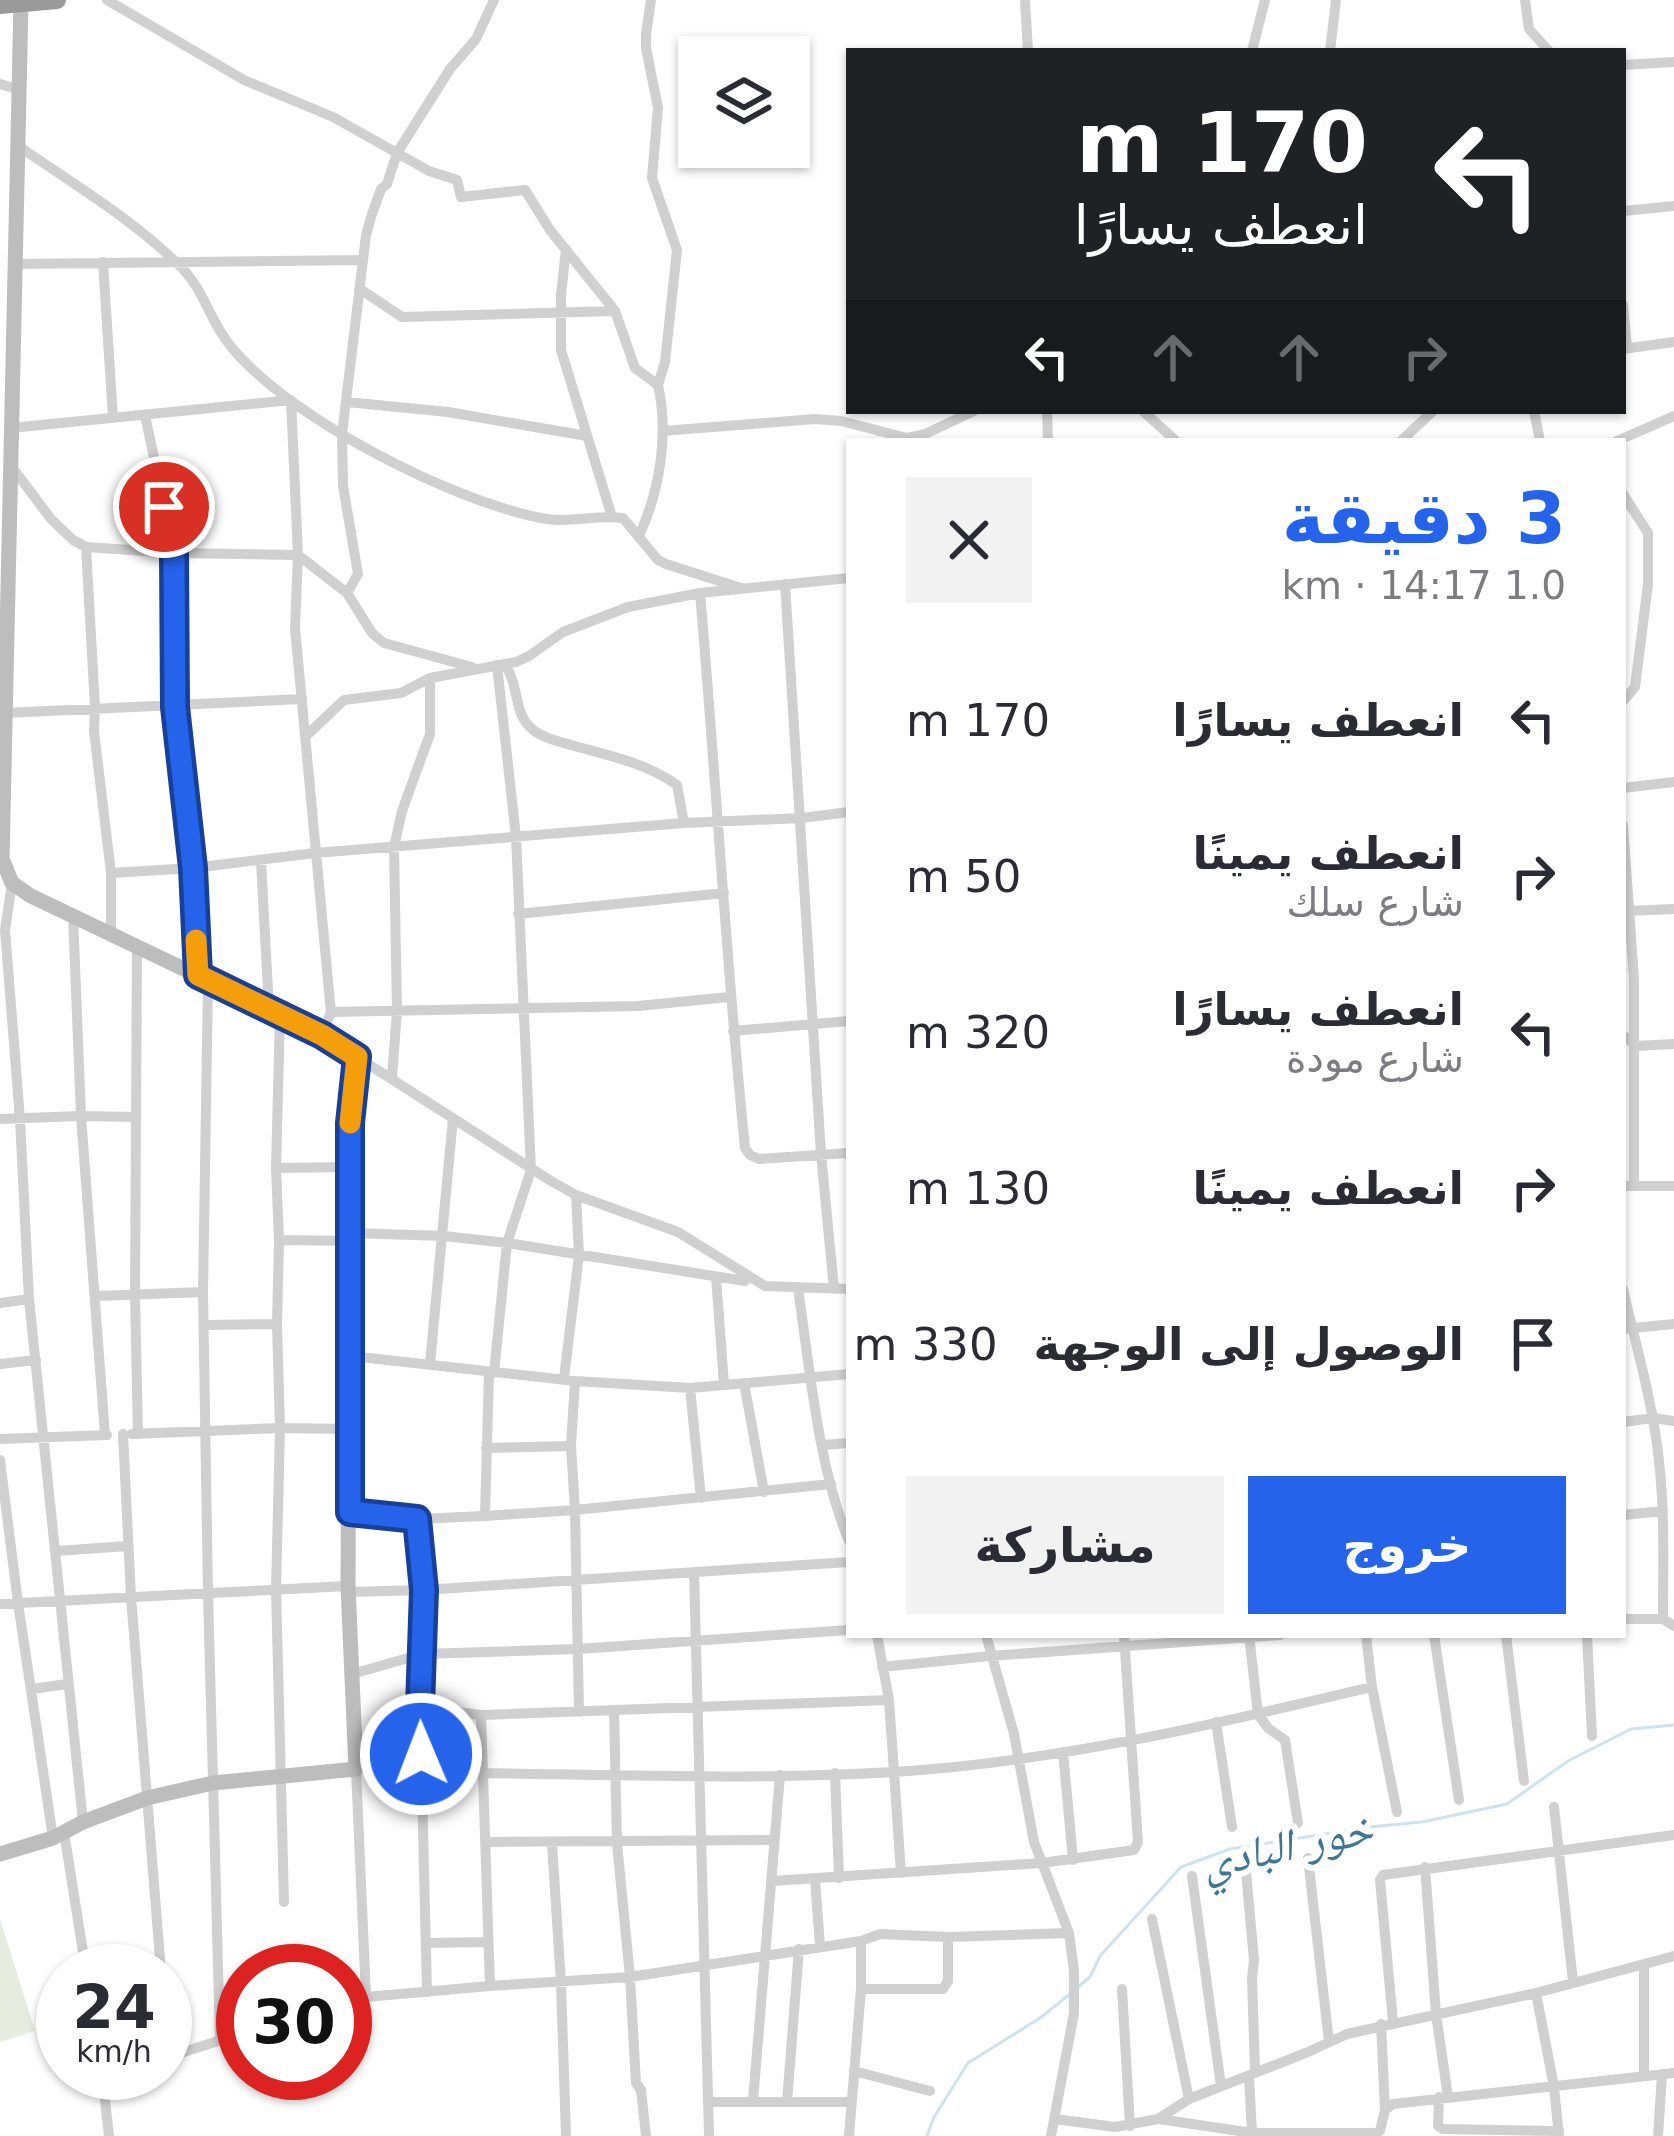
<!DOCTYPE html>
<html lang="ar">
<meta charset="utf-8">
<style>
:root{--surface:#fff;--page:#f2f2f3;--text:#2b2b33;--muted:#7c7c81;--accent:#2563eb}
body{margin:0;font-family:"DejaVu Sans","Noto Naskh Arabic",sans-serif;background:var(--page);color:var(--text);direction:rtl;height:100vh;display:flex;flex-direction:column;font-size:45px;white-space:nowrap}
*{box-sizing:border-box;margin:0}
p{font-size:39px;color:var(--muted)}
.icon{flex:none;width:66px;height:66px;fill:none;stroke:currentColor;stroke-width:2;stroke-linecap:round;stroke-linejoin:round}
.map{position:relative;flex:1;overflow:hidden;direction:ltr}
.panel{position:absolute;left:846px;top:438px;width:780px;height:1200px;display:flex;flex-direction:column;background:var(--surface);border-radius:0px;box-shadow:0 3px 9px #0004;direction:rtl}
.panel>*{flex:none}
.top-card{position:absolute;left:846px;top:48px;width:780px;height:366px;border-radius:0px;box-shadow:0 3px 9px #0004;direction:rtl;background:#202124;color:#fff;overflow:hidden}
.fabs{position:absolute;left:678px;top:36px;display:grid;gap:24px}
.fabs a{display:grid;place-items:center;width:132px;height:132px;border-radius:0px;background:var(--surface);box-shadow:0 3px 9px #0004;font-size:60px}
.speed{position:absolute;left:36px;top:1944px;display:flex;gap:24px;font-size:60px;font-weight:700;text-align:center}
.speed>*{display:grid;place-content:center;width:156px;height:156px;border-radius:50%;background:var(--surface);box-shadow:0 3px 9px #0004;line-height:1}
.speed small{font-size:30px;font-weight:400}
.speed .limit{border:18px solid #d22;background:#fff;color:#111}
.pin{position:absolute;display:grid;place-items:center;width:102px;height:102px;color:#fff;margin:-51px;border:6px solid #fff;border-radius:50%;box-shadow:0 3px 12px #0007}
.me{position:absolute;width:132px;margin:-66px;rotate:359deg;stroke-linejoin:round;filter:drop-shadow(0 0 9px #0008)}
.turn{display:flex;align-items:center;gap:42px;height:252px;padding:0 60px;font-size:54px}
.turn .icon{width:156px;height:156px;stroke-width:2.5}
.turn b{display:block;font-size:84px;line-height:102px}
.lanes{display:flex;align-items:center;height:114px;padding:0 60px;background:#0003;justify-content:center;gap:60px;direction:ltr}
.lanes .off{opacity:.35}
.round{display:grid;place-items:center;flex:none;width:126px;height:126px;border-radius:0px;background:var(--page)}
.overview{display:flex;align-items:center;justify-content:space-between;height:204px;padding:0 60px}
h1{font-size:72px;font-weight:700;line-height:90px;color:var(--accent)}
.action{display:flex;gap:24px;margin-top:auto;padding:24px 60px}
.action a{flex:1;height:138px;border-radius:0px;background:var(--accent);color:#fff;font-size:48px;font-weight:700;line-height:138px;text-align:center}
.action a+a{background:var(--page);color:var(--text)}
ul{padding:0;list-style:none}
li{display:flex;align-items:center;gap:36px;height:156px;padding:0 60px}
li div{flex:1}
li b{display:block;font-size:45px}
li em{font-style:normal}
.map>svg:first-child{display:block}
.green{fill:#e6ecdf}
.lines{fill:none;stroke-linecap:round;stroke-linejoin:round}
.stream{stroke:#cfe2ee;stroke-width:3}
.street{stroke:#d0d0d0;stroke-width:10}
.secondary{stroke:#bdbdbd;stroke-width:15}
.highway{stroke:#9a9a9a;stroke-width:18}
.route-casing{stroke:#184099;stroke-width:30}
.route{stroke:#2563eb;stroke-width:21}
.slow{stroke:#f59e0b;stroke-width:21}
.labels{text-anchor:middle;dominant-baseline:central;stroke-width:12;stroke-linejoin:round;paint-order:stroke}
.water-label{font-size:45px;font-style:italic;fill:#3f7597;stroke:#fff}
</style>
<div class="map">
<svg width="1674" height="2136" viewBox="0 0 1674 2136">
<rect width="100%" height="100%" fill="#fff"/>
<path class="green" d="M0 1919 35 2031 0 2042Z"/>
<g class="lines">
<path class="stream" d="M1077 1988 1090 1977 1100 1956 1181 1867 1230 1849 1369 1827 1422 1822 1507 1804 1568 1761 1631 1729 1674 1725
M927 2136 934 2117 968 2063 1040 2018 1070 1994"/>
<path class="street" d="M107 0 244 80 333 117 429 171 457 180 461 197 525 190 550 230 615 311 635 368 658 385C669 434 660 490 639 536
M651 0 646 34V48L658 108 652 178 677 250 665 362 658 385
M1025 0 1028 51
M1525 0 1529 29 1549 51
M1252 51 1265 0
M1330 51 1336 0
M1623 65 1674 62
M0 84 18 89
M17 145C72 183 131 218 179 265 205 290 210 323 233 349 293 420 450 500 541 518 568 524 596 514 623 518L658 560 666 564 741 588
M1623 211 1674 206
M566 249 561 295V350L612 517
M103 262 113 418
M15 264 363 260
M360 289 402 317 615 311
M1623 305 1627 348
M1623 349 1674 342
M347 402 448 412 587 436
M1047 411 1048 441
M1143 411 1176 441
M1534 411 1540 441
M145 415 174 553 175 707 193 868 198 975
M11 428 291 400 298 555 295 628 330 1002 331 1012 322 1035
M663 431 815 419 841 421 907 438 925 434 974 411
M1401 441 1433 411
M1617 441 1674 416
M12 467 51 519 73 540 86 547 174 553 298 555 347 593 372 633 384 643 472 667
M1623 494 1648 533V584L1635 687 1623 701
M86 547 95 707 94 731 111 873V936
M785 584 821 1154 834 1289
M347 593 358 574 343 486 342 434 366 235 372 214 381 189 387 184 397 153 450 69 476 39 494 0
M700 593C716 778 726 963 745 1148L750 1155 759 1159 849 1153
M504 664C519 683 514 710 528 725 538 737 557 741 571 745 606 755 647 763 677 785L684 823
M5 713 302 699
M307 735 344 700 401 693 430 678 516 662 529 656 563 632 628 607 700 593 849 578
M1623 788 1674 782
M1623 825 1634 979V1185
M261 861 269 1009
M111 873 193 868 315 853 684 823 802 818 849 812
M12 883 5 930 20 1119 29 1299 83 1822
M1626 911 1674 909
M518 914 724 893
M73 915 81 1116 105 1435
M137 948 135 1295 138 1434
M208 981 203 1292 208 1594 220 2040
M331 1012 638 1006 729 997
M280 1014 276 1168 279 1240 277 1324 280 1428 276 1589 284 1902
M733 1031 849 1021
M1623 1035 1636 1046 1674 1044
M357 1057 551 1181 576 1195 678 1232 765 1286 849 1289
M392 1078 397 1011 394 847 402 811 430 734V678
M0 1119 81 1116 135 1117
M276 1168 350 1167
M1623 1186H1674
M351 1233 444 1236 507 1243 745 1281
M279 1240 351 1241
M716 1277 724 1384
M798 1289C810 1369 818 1467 849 1541
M1623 1289C1636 1346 1653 1403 1659 1461 1665 1513 1663 1566 1663 1619L1674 1626
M96 1296 203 1292
M0 1303 29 1299
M204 1325 277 1324
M1623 1329 1674 1324
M351 1356 575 1381 690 1388 849 1374
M0 1364 36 1360
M430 1364 453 1118
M494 1373 507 1243 531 1170 516 837 497 665
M564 1378 579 1255 576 1195
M575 1381 571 1446 575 1510 579 1712
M744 1383 764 1492
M690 1388 701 1498
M1623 1422 1653 1418 1674 1421
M123 1434 131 1597 161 1971
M132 1434 280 1428 350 1429
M0 1439 107 1435
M823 1445 849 1443
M486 1448 571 1446
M0 1460 18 1603 53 1838
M350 1512 417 1519 485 1516 575 1510 831 1484
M1623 1515 1663 1511
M485 1516 489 1372
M417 1519 424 1590 420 1707 427 1992
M56 1551 128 1546
M694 1572 709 2136
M348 1592 424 1590 849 1562
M0 1604 348 1586
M1623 1619H1663
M877 1635 889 1700 901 1873
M986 1635 1014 1734 1034 1842 1069 1933 1074 1971V2013L1051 2136
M1249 1635 1258 1714 1268 1728 1285 1740 1298 1823
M1366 1635 1372 1687 1397 1812
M1434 1635 1459 1800
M1506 1635 1524 1781
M1587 1635 1592 1736
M882 1667 990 1656 1280 1635
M352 1674 422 1654 578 1649 849 1630
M32 1689 67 1684
M420 1707 481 1715 889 1700
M614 1710 617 1843 630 1977 636 2083 641 2090 646 2136
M481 1715 490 1986
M1216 1722 1232 1827
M1063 1752 1073 1860
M356 1769 366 1997
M482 1773C619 1775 757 1780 894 1772 1056 1762 1216 1724 1372 1687
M835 1773 839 1878
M1554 1807 1573 1982
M64 1832 86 1971
M485 1842 774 1840
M552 1843 561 1983 566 2136
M1308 1858 1329 2042
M1425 1867 1436 2014 1448 2097
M1246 1872 1254 1960 1252 1978 1255 2071
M1192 1876 1221 2086
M815 1879 820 1946
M772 1881 1042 1863 1134 1850 1138 1842 1124 1635
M1152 1919 1189 2099
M426 1943 488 1942
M861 1989H943L948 1981V1937
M1122 1989 1130 2126
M1536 1993 1554 2087 1559 2136
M345 2002 366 1997 490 1986 630 1977 861 1941 880 1934 948 1937 1069 1933
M1393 2022 1380 1880 1383 1875 1674 1835
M165 2024 168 2057
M1381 2024 1385 2110
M165 2058 243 2033
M854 2071 930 2091
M102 2073 109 2136
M1249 2076 1252 2133
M1644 2076V1965
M1439 2097 1438 2126 1443 2129 1559 2131
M753 2101 780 1775
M709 2102H851
M787 2102 799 1949
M1055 2119 1115 2127 1158 2119 1189 2099 1308 2052 1347 2034 1536 1993 1674 1956
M1159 2119 1252 2133H1375L1380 2131 1385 2110 1393 2104 1674 2073
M849 2136 861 1989V1941
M1658 2136 1662 2074"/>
<path class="secondary" d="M0 1854 53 1838 83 1822 147 1798 213 1783 356 1769 348 1586 350 1123 357 1057 322 1035 31 896 12 883 2 859 21 3"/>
<path class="highway" d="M0 5 57 0"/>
</g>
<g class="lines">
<g class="route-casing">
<path id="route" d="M164 507 174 554 175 707 193 868 198 975 322 1035 357 1057 350 1123V1512L417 1519 424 1590 420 1707 421 1754"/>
</g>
<use href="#route" class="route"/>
<path class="slow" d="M196 940 198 975 322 1035 357 1057 350 1123"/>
</g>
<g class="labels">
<g class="water-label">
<text transform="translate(1287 1845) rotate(-12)">خور البادي</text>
</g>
</g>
</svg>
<div class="fabs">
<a><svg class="icon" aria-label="layers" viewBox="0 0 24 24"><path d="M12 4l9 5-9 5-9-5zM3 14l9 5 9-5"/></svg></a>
</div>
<div class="speed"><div>24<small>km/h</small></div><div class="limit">30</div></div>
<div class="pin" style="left:164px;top:507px;background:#d93025"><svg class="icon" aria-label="arrive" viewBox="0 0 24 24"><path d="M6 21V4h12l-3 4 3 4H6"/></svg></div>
<svg class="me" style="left:421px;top:1754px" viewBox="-20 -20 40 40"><circle r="17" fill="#2563eb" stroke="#fff" stroke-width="3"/><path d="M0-11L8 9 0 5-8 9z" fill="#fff"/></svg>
<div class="top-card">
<div class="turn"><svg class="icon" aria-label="left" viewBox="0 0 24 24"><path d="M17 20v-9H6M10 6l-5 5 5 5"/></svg><div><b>170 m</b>انعطف يسارًا</div></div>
<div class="lanes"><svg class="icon" aria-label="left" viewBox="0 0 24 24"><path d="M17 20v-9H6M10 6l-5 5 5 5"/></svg><svg class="icon off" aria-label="ahead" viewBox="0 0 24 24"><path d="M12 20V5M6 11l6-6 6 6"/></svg><svg class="icon off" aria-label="ahead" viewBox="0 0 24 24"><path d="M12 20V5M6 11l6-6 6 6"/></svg><svg class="icon off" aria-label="right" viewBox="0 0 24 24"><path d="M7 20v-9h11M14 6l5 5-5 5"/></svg></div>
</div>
<section class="panel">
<div class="overview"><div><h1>3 دقيقة</h1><p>1.0 km · 14:17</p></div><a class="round"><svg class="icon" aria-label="close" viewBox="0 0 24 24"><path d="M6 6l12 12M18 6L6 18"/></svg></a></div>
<ul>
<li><svg class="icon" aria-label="left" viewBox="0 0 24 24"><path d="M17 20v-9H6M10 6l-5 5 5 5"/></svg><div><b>انعطف يسارًا</b></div><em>170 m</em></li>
<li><svg class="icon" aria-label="right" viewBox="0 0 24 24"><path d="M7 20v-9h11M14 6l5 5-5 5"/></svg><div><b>انعطف يمينًا</b><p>شارع سلك</p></div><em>50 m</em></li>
<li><svg class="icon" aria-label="left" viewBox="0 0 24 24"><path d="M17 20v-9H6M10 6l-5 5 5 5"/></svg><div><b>انعطف يسارًا</b><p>شارع مودة</p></div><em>320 m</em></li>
<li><svg class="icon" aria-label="right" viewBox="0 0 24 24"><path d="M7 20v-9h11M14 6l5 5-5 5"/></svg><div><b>انعطف يمينًا</b></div><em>130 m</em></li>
<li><svg class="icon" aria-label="arrive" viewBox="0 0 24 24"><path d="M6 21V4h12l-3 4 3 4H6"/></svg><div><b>الوصول إلى الوجهة</b></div><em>330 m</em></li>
</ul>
<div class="action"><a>خروج</a><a>مشاركة</a></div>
</section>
</div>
